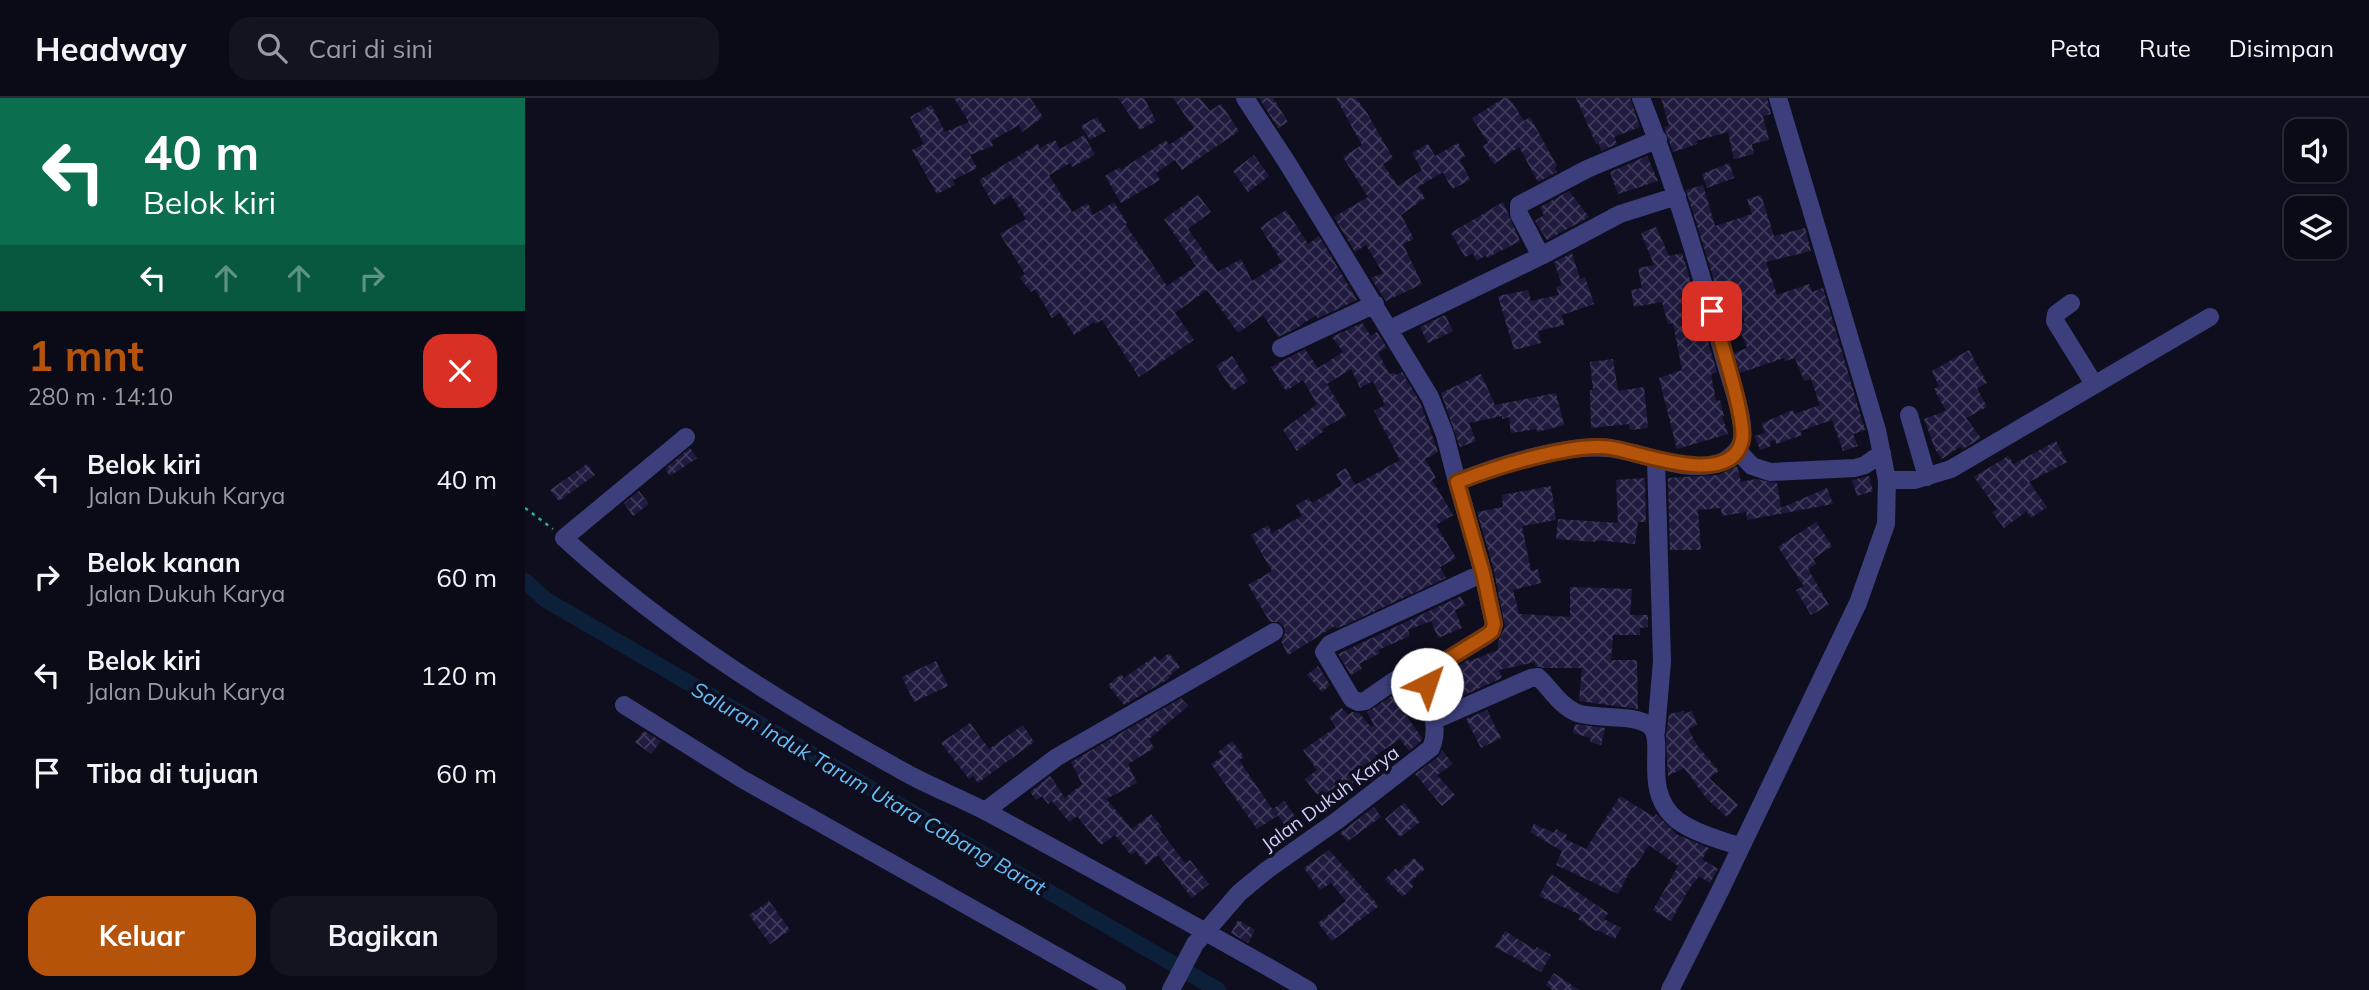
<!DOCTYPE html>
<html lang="id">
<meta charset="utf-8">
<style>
:root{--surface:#0b0a17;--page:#141320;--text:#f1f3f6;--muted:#9a9aa1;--line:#2b2b36;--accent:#b45309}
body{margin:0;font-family:Mulish,sans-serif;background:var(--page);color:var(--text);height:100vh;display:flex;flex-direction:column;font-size:26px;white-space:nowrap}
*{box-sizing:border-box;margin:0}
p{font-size:23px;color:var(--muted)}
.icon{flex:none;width:38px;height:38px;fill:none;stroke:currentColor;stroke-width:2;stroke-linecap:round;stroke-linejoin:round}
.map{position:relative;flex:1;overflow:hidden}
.sheet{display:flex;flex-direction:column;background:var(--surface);width:525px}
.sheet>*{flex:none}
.banner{background:#0b6e4f;color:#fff;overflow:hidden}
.tools{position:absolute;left:1759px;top:21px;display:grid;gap:14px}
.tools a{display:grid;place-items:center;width:63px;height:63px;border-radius:14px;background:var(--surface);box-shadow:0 2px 5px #0004,0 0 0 2px var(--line);font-size:35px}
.pin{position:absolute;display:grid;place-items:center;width:60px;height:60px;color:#fff;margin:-30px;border-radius:14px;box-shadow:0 4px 10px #0006}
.me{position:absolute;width:77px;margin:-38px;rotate:41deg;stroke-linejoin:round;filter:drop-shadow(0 0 5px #0008)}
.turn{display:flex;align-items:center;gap:24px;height:147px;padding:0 28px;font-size:32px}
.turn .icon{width:91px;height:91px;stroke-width:2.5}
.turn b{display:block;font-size:49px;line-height:60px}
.lanes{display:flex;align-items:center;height:66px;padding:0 28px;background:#0003;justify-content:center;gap:35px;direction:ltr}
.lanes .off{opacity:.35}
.round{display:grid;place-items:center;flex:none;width:74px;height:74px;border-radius:21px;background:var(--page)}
.head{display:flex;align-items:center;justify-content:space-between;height:119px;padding:0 28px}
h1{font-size:42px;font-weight:700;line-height:52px;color:var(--accent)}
.cta{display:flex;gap:14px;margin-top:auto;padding:14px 28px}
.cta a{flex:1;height:80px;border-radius:21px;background:var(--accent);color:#fff;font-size:28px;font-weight:700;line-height:80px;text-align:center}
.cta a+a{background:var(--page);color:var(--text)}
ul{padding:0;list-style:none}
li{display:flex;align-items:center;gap:21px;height:98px;padding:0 28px}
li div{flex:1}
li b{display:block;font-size:26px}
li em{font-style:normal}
header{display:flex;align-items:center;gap:42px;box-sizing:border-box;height:98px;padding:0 35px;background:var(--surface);border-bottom:2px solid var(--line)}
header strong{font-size:33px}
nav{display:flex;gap:38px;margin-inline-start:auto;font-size:24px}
.search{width:490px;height:63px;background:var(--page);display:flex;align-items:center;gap:18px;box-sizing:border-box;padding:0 24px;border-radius:21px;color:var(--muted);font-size:26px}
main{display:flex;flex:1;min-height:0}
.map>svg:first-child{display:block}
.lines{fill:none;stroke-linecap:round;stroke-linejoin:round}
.canal{stroke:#0c203a;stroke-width:16}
.building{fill:url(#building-cross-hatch)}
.path{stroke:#36a999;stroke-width:2.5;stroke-dasharray:3.5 5;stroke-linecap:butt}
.street{stroke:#3c3f7b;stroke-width:18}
.route-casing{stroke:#753606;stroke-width:18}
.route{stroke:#b45309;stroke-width:12}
.labels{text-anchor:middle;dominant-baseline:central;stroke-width:7;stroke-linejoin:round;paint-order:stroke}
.street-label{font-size:19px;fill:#d0cffc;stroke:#0f0e1f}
.water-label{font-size:21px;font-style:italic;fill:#64bdf5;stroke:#0f0e1f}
</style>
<header>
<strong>Headway</strong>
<div class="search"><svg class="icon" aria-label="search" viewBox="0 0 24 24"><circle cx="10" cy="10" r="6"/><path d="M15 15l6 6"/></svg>Cari di sini</div>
<nav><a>Peta</a><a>Rute</a><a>Disimpan</a></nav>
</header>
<main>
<section class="sheet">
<div class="banner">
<div class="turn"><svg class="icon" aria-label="left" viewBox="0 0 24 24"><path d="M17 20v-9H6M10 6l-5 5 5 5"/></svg><div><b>40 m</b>Belok kiri</div></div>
<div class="lanes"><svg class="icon" aria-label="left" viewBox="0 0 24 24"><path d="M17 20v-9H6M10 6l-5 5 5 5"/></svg><svg class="icon off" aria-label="ahead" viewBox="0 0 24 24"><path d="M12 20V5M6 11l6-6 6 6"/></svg><svg class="icon off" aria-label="ahead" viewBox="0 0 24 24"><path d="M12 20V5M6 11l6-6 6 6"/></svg><svg class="icon off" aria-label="right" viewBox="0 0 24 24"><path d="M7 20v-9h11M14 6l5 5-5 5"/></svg></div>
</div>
<div class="head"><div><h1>1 mnt</h1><p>280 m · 14:10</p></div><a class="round" style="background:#d93025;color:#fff"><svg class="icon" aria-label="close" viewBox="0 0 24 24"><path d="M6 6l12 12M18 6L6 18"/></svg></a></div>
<ul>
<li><svg class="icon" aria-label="left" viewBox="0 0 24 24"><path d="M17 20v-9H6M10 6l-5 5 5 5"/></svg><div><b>Belok kiri</b><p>Jalan Dukuh Karya</p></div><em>40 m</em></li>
<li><svg class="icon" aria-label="right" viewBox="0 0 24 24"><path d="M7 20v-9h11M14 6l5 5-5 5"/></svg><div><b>Belok kanan</b><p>Jalan Dukuh Karya</p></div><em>60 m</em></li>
<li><svg class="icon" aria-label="left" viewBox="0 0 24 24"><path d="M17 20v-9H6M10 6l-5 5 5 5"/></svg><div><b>Belok kiri</b><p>Jalan Dukuh Karya</p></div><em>120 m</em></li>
<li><svg class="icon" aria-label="arrive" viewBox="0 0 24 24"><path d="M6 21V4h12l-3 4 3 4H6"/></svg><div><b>Tiba di tujuan</b></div><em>60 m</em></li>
</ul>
<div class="cta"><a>Keluar</a><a>Bagikan</a></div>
</section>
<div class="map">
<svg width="1844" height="892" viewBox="0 0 1844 892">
<defs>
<pattern id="building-cross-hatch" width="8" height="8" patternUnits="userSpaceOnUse" patternTransform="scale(1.75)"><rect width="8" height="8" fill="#201b3e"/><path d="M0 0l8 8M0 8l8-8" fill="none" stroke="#3f3b5b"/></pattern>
</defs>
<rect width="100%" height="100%" fill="#0f0e1f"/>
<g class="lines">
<path class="canal" d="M0 483 21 502 693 892"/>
</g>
<path class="building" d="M429 0H505L518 19 497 34 494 27 466 43 468 48 445 57 452 70 428 82 430 87 412 96 387 52 399 46 385 19 406 7 420 34 444 24Z
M593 0H619L631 23 615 32Z
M648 0H675L685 13 696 6 714 33 657 72 650 62 631 75 635 82 596 105 580 78 595 69 596 72 641 42 644 47 669 30Z
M734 0H748L763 24 753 30Z
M811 0H831L842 15 868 60 858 66 873 88 897 72 887 55 903 46 910 58 933 45 940 58 935 62 945 82 927 91 918 74 893 89 900 100 876 117 889 141 878 146 897 186 861 203 846 180 858 175 841 147 830 154 809 119 843 99 818 59 837 47Z
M979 0H984L999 23 1005 19 1032 68 1030 70 1032 74 1013 84 994 49 969 66 958 48 963 45 947 20Z
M1051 0H1105L1115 29 1089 39 1092 46 1076 53 1074 45 1071 46Z
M1136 0H1242L1246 16 1238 18 1244 42 1227 46 1229 56 1209 61 1203 34 1171 43 1172 46 1148 54 1139 29 1144 28Z
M572 19 581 33 565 42 556 28Z
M559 37 570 57 547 69 545 65 524 77 547 114 563 105 568 117 589 104 602 125 600 126 642 188 671 168 639 121 673 97 686 114 663 131 693 174 716 161 727 183 757 164 735 129 761 112 783 146 794 138 832 202 793 220 791 217 772 230 753 239 738 217 713 235 682 192 650 215 669 242 614 279 577 222 570 226 569 224 549 237 535 215 527 220 510 191 506 194 495 180 500 176 475 136 501 121 486 97 469 107 454 82 513 46 515 50 530 42 535 51Z
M729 57 744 78 723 94 708 73Z
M1122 58 1133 83 1093 96 1085 74Z
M1204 65 1209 80 1182 90 1177 76Z
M1178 87 1190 128 1227 116 1222 101 1236 97 1249 138 1280 130 1286 153 1241 164 1252 197 1284 186 1287 194 1298 190 1340 332 1328 336 1333 348 1318 353 1307 322 1275 333 1277 337 1251 346 1250 342 1245 343 1246 348 1235 352 1230 338 1240 335 1237 325 1268 312 1269 316 1295 307 1286 281 1279 283 1270 260 1260 263 1259 260 1215 275 1209 255 1222 250 1213 227 1220 225 1207 190 1193 195 1161 92Z
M1044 93 1064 119 1022 142 1010 123 1019 117 1015 109Z
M978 104 995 143 962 160 961 157 952 163 948 155 940 159 926 135Z
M1131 129 1144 158 1157 155 1170 198 1160 201 1169 236 1180 234 1192 274 1186 276 1191 303 1195 302 1199 318H1197L1203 336 1152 351 1134 280 1157 272 1148 225 1143 226 1137 204 1109 209 1106 192 1117 190 1113 170 1129 167 1116 135Z
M1047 155 1055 181 1060 179 1069 206 1037 217 1039 227 1013 233 1016 245 989 252 973 198 1003 192 1006 203 1034 197 1031 189 1037 187 1029 164Z
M920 217 928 233 903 245 895 229Z
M837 225 846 238 852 234 862 250 853 254 864 276 869 274 871 277 877 274 895 304 913 354 900 361 911 380 907 382 928 417 911 427 931 460 915 469 921 480 818 528 811 530 810 528 763 557 756 543 760 535 759 529 754 524H745L723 487 747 473 726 437 743 427 747 435 777 418 771 407 784 400 787 405 817 387 811 376 821 370 830 387 875 362 849 313 860 307 848 283 835 290 826 271 802 286 821 318 797 331 799 333 772 353 758 332 792 306 778 282 761 293 746 269 780 251 793 270 818 254 807 239Z
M1444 252 1462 285 1452 290 1462 309 1441 320 1456 340 1438 351 1436 348 1417 361 1410 351 1399 321 1421 313 1409 291 1414 288 1407 273Z
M707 258 723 283 708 293 691 268Z
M1088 261 1093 293 1119 289 1123 330 1105 332 1104 326 1066 330 1065 292H1068L1065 264Z
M956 276 970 307 1031 295 1039 327 1012 334V331L986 335 984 319 977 321V318L944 325 951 343 935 349 916 295Z
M1531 343 1542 364 1504 384 1522 409 1506 420 1502 413 1479 430 1467 414 1472 411 1449 379 1483 358 1489 366Z
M165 350 172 360 145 378 140 371Z
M62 366 70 377 34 403 25 392Z
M1212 368 1216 384 1231 381 1252 385 1256 410 1302 390 1308 406 1222 422 1221 414 1197 418 1196 410 1173 412 1176 452H1145L1143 380 1193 377Z
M1344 378 1348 393 1332 398 1327 382Z
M1120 380 1121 424H1113L1110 446 1071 442V444L1031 441 1033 421 1093 425 1091 382Z
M1026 388 1031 422 997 428 1006 473 1013 471 1016 485 988 492 994 516 1045 519V489L1107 491 1105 517H1123V529L1115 530V537H1088L1086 562H1112L1113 611 1054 603 1057 570H1019L1010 568V564L974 572 977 580 939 597 935 587 920 594 914 582 916 579 944 561 945 563 973 552V543L980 529 969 473 952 414 978 409 977 397Z
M114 393 124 406 108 418 99 405Z
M1291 424 1307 448 1288 461 1291 466 1283 471 1304 507 1286 517 1271 492 1279 488 1253 449Z
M936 498 940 508 930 512 937 530 913 540 906 523 883 532 885 538 853 552 855 555 834 566 837 571 826 577 813 556Z
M644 555 655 569 644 578 645 580 599 607 583 587 596 576 599 580 630 558 634 563Z
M411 563 423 588 389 604 377 579Z
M793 568 805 587 797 594 782 577Z
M885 586 892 595 893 601 878 613 897 640 896 643 884 653 875 641 850 658 852 661 835 672 838 677 823 689 820 684 796 702 780 681 792 672 778 652 811 629 804 619 817 610 823 617 827 614 834 615 846 629 849 627 842 614Z
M656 600 663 608 624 641 629 650 603 666 612 685 581 701 607 731 626 716 637 729 634 731 660 765 665 762 684 786 667 800 633 757 621 767 611 753 606 757 590 737 576 747 552 718 544 724 527 703 523 706 517 698 511 702 505 694 525 678 540 700 557 686 546 664Z
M962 612 976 640 956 650 941 621Z
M1159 613V616L1167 613 1172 627 1163 631 1172 647 1194 673 1184 680 1213 707 1202 719 1182 701 1159 670 1143 678 1141 638 1144 616Z
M445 625 464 651 498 627 509 644 453 685 448 678 444 681 416 645Z
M1050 626 1080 630 1076 647 1065 644 1066 640 1048 635Z
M119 633 136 643 126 656 110 644Z
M707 643 719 659 714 662 752 718 732 731 686 666 697 659 693 654Z
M917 652 928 666 912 677 930 697 917 708 890 676 913 659Z
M1095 698 1129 719 1131 716 1153 737 1184 750 1177 761 1193 771 1185 785 1174 778 1162 794 1146 823 1128 812 1153 768 1124 747 1109 770 1107 769 1093 796 1031 767 1037 753 1005 734 1009 726 1029 735 1031 731 1042 737 1040 741 1061 751Z
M759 703 777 728 766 736 748 711Z
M879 705 895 724 875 739 860 721Z
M849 709 856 719 823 743 815 735Z
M804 752 854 808 807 843 793 825 821 803 806 785 795 792 779 770Z
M889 760 900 771 885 784 889 788 878 799 860 781 871 770 874 773Z
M1026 776 1083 815 1079 821 1096 830 1090 841 1072 832 1071 833 1053 821 1056 817 1014 798Z
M244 803 265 832 245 846 224 817Z
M713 822 730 832 723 845 706 835Z
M980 833 1010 852 1012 849 1026 857 1016 874 970 849Z
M1029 875 1054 892H1028L1021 887Z"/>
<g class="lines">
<path class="path" d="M0 410 28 431"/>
<path class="street" d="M720 0 763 66 905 299 920 337 932 384
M1016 158 994 116V107L1062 71 1133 41
M1546 205 1531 216 1530 223 1569 286
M865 231 1016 158 1095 116 1152 98
M756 250 850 206
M1384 317 1402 379
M161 339 39 440C140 533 263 610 383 676 409 690 437 701 464 715 571 773 678 831 783 892
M1212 352 1227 368 1245 374 1330 370 1340 367 1357 355
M1362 382H1390L1426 371 1685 219
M907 571 885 572 840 603 833 604 827 601 799 554 805 546 958 475
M99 607 217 681 592 892
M910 622 1006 580 1013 579C1026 591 1035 608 1052 615 1073 622 1109 615 1125 628 1142 643 1115 692 1152 722 1169 735 1196 742 1216 749
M1131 634 1137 563 1131 361
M460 713 532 659 749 534
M646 892 670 846 714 795 742 772 813 722 906 650C919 621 892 592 907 571L962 537 967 533 969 526 958 475 932 384C971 368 1040 346 1082 350 1118 353 1154 375 1191 366 1202 363 1215 353 1217 341 1220 320 1206 285 1200 263 1176 174 1150 86 1116 0
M1145 892 1194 795 1333 505 1361 426 1362 382 1352 332 1253 0"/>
</g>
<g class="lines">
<g class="route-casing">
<path id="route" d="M902 586V579L907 571 962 537 967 533 969 526 958 475 932 384C971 369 1013 356 1055 350 1065 349 1077 348 1087 350 1116 355 1207 391 1217 342 1221 320 1194 239 1187 213"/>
</g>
<use href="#route" class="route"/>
</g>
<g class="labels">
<g class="street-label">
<text transform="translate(805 700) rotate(-36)">Jalan Dukuh Karya</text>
</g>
<g class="water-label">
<text transform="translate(344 690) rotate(30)">Saluran Induk Tarum Utara Cabang Barat</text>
</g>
</g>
</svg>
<div class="tools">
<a><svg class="icon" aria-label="sound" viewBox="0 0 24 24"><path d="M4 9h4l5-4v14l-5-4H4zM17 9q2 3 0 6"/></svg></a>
<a><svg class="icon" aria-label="layers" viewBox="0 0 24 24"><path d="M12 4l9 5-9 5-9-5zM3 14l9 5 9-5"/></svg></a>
</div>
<div class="pin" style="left:1187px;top:213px;background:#d93025"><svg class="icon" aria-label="arrive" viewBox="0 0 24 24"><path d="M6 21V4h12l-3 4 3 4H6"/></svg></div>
<svg class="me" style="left:902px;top:586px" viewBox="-20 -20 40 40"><circle r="19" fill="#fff"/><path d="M0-13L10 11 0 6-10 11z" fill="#b45309"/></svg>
</div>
</main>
